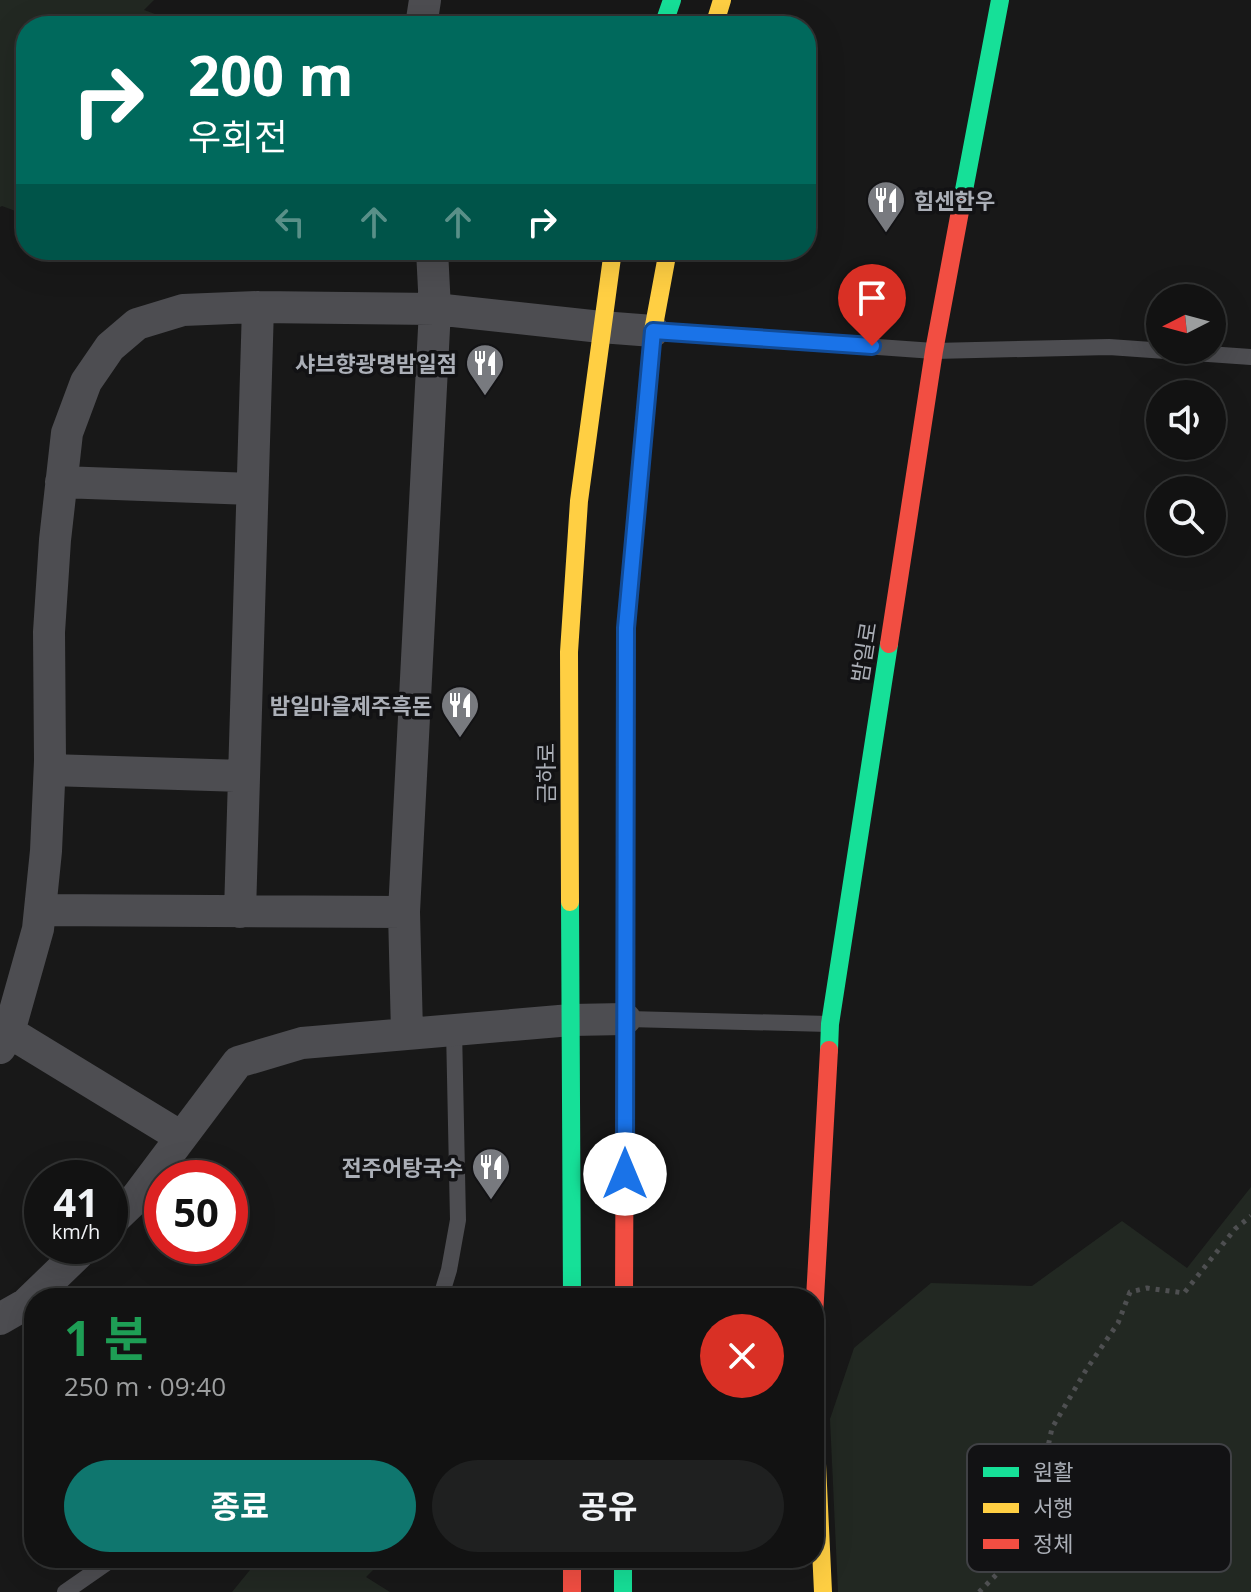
<!DOCTYPE html>
<html lang="ko">
<meta charset="utf-8">
<style>
:root{--surface:#121212;--page:#1f2020;--text:#f1f3f6;--muted:#9c9e9f;--line:#313232;--accent:#0f766e}
body{margin:0;font-family:"Open Sans","Noto Sans KR",sans-serif;background:var(--page);color:var(--text);height:100vh;display:flex;flex-direction:column;font-size:30px;white-space:nowrap}
*{box-sizing:border-box;margin:0}
p{font-size:26px;color:var(--muted)}
.icon{flex:none;width:44px;height:44px;fill:none;stroke:currentColor;stroke-width:2;stroke-linecap:round;stroke-linejoin:round}
.map{position:relative;flex:1;overflow:hidden}
.sheet{position:absolute;left:24px;top:1288px;width:800px;height:280px;display:flex;flex-direction:column;background:var(--surface);border-radius:32px;box-shadow:0 8px 32px #0002,0 0 0 2px var(--line)}
.sheet>*{flex:none}
.banner{position:absolute;left:16px;top:16px;width:800px;height:244px;border-radius:32px;box-shadow:0 8px 32px #0002,0 0 0 2px var(--line);background:#00695c;color:#fff;overflow:hidden}
.needle{width:52px;rotate:264deg}
.controls{position:absolute;left:1146px;top:284px;display:grid;gap:16px}
.controls a{display:grid;place-items:center;width:80px;height:80px;border-radius:50%;background:var(--surface);box-shadow:0 8px 32px #0002,0 0 0 2px var(--line);font-size:40px}
.speed{position:absolute;left:24px;top:1160px;display:flex;gap:16px;font-size:40px;font-weight:700;text-align:center}
.speed>*{display:grid;place-content:center;width:104px;height:104px;border-radius:50%;background:var(--surface);box-shadow:0 8px 32px #0002,0 0 0 2px var(--line);line-height:1}
.speed small{font-size:20px;font-weight:400}
.speed .limit{border:12px solid #d22;background:#fff;color:#111}
.pin{position:absolute;display:grid;place-items:center;width:68px;height:68px;color:#fff;margin:-82px -34px;border-radius:50% 50% 50% 0;rotate:-45deg;box-shadow:0 0 8px #0007}
.pin .icon{rotate:45deg}
.me{position:absolute;width:88px;margin:-44px;rotate:0deg;stroke-linejoin:round;filter:drop-shadow(0 0 6px #0008)}
.turn{display:flex;align-items:center;gap:28px;height:168px;padding:0 40px;font-size:36px}
.turn .icon{width:104px;height:104px;stroke-width:2.5}
.turn b{display:block;font-size:56px;line-height:68px}
.lanes{display:flex;align-items:center;height:76px;padding:0 40px;background:#0003;justify-content:center;gap:40px;direction:ltr}
.lanes .off{opacity:.35}
.round{display:grid;place-items:center;flex:none;width:84px;height:84px;border-radius:42px;background:var(--page)}
.head{display:flex;align-items:center;justify-content:space-between;height:136px;padding:0 40px}
h1{font-size:48px;font-weight:700;line-height:60px;color:#1e9e55}
.action{display:flex;gap:16px;margin-top:auto;padding:16px 40px}
.action a{flex:1;height:92px;border-radius:48px;background:var(--accent);color:#fff;font-size:32px;font-weight:700;line-height:92px;text-align:center}
.action a+a{background:var(--page);color:var(--text)}
.map>svg:first-child{display:block}
.green{fill:#222822}
.lines{fill:none;stroke-linecap:round;stroke-linejoin:round}
.path{stroke:#4e4f51;stroke-width:5;stroke-dasharray:4 6;stroke-linecap:butt}
.lane{stroke:#4d4d51;stroke-width:16}
.street{stroke:#4d4d51;stroke-width:32}
.fast{stroke:#16e098;stroke-width:18}
.slow{stroke:#ffcf43;stroke-width:18}
.jam{stroke:#f24e42;stroke-width:18}
.route-casing{stroke:#114b97;stroke-width:20}
.route{stroke:#1a73e8;stroke-width:14}
.labels{text-anchor:middle;dominant-baseline:central;stroke-width:7;stroke-linejoin:round;paint-order:stroke}
.poi-label{font-size:22px;font-weight:bold;fill:#abafb7;stroke:#121214;text-anchor:end}
.street-label{font-size:22px;fill:#abafb7;stroke:#121214}
.key{fill:#121214;stroke:#404145;stroke-width:2}
.key-label{font-size:22px;fill:#abafb7}
</style>
<div class="map">
<svg width="1251" height="1592" viewBox="0 0 1251 1592">
<rect width="100%" height="100%" fill="#181818"/>
<path class="green" d="M0 0H154L144 10 188 26H26V215L2 206 0 207Z
M1251 1187V1592H838L830 1419 854 1348 931 1283 1032 1286 1122 1221 1187 1268Z
M310 1558H385L366 1577 390 1592H232L254 1565Z"/>
<g class="lines">
<path class="path" d="M979 1592 1027 1544 1052 1428 1086 1370 1118 1323 1130 1292 1147 1288 1184 1293 1235 1229 1251 1216"/>
<path class="lane" d="M655 331 934 351 1109 347 1251 357
M628 1019 829 1024
M437 1298 442 1293 449 1270 458 1220 454 1029
M65 1592 114 1558"/>
<path class="street" d="M421 26 425 0
M61 482 252 489
M50 770 243 776
M40 910 404 912
M240 912 258 307
M9 1032 181 1137
M407 1033 404 912 435 309 432 250
M0 1048 9 1032 38 929 46 851 50 761 49 632 55 540 67 433 86 382 110 347 137 324 183 310 258 307 435 309 601 327 653 331
M110 1223 135 1199 238 1062 302 1043 571 1020 625 1019
M0 1319 26 1304 86 1246"/>
<path class="fast" d="M663 26 672 0
M961 206 1000 0
M570 902 572 1298
M625 1045 626 628 644 427
M829 1050 830 1024 889 644
M623 1558V1592"/>
<path class="slow" d="M714 26 722 0
M644 427 653 331 668 250
M570 902 569 652 579 501 613 250
M814 1400 823 1592"/>
<path class="jam" d="M889 644 934 351 961 206
M624 1298 625 1045
M814 1316 829 1050
M572 1558V1592"/>
</g>
<g class="lines">
<g class="route-casing">
<path id="route" d="M625 1174 626 628 653 331 872 346"/>
</g>
<use href="#route" class="route"/>
</g>
<defs>
<g id="restaurant-pin" transform="scale(2)"><path d="M0 17L-7.5 6A9.5 9.5 0 1 1 7.5 6Z" fill="#787a7f" stroke="#121214"/><path d="M-5-6h1v4h1v-4h1v4h1v-4h1v5L-1.5 .5V6h-2V.5L-5-1ZM5-6V6H3V1.5H1.5Q1.5-4 5-6Z" fill="#fff"/></g>
</defs>
<g fill-rule="evenodd">
<use href="#restaurant-pin" x="886" y="200"/>
<use href="#restaurant-pin" x="485" y="363"/>
<use href="#restaurant-pin" x="460" y="705"/>
<use href="#restaurant-pin" x="491" y="1167"/>
</g>
<g class="labels">
<g class="poi-label">
<text x="914" y="200" text-anchor="start">힘센한우</text>
<text x="457" y="363">샤브향광명밤일점</text>
<text x="432" y="705">밤일마을제주흑돈</text>
<text x="463" y="1167">전주어탕국수</text>
</g>
<g class="street-label">
<text transform="translate(863 652) rotate(-81)">밤일로</text>
<text transform="translate(545 773) rotate(-90)">금하로</text>
</g>
</g>
<rect x="967" y="1444" width="264" height="128" rx="12" class="key"/>
<rect x="983" y="1467" width="36" height="10" fill="#16e098"/>
<rect x="983" y="1503" width="36" height="10" fill="#ffcf43"/>
<rect x="983" y="1539" width="36" height="10" fill="#f24e42"/>
<g class="key-label">
<text x="1033" y="1480">원활</text>
<text x="1033" y="1516">서행</text>
<text x="1033" y="1552">정체</text>
</g>
</svg>
<div class="controls">
<a><svg class="needle" viewBox="-14 -14 28 28"><path d="M0-13l5 13h-10z" fill="#e53935"/><path d="M0 13l5-13h-10z" fill="#9c9e9f"/></svg></a>
<a><svg class="icon" aria-label="sound" viewBox="0 0 24 24"><path d="M4 9h4l5-4v14l-5-4H4zM17 9q2 3 0 6"/></svg></a>
<a><svg class="icon" aria-label="search" viewBox="0 0 24 24"><circle cx="10" cy="10" r="6"/><path d="M15 15l6 6"/></svg></a>
</div>
<div class="speed"><div>41<small>km/h</small></div><div class="limit">50</div></div>
<div class="pin" style="left:872px;top:346px;background:#d93025"><svg class="icon" aria-label="arrive" viewBox="0 0 24 24"><path d="M6 21V4h12l-3 4 3 4H6"/></svg></div>
<svg class="me" style="left:625px;top:1174px" viewBox="-20 -20 40 40"><circle r="19" fill="#fff"/><path d="M0-13L10 11 0 6-10 11z" fill="#1a73e8"/></svg>
<div class="banner">
<div class="turn"><svg class="icon" aria-label="right" viewBox="0 0 24 24"><path d="M7 20v-9h11M14 6l5 5-5 5"/></svg><div><b>200 m</b>우회전</div></div>
<div class="lanes"><svg class="icon off" aria-label="left" viewBox="0 0 24 24"><path d="M17 20v-9H6M10 6l-5 5 5 5"/></svg><svg class="icon off" aria-label="ahead" viewBox="0 0 24 24"><path d="M12 20V5M6 11l6-6 6 6"/></svg><svg class="icon off" aria-label="ahead" viewBox="0 0 24 24"><path d="M12 20V5M6 11l6-6 6 6"/></svg><svg class="icon" aria-label="right" viewBox="0 0 24 24"><path d="M7 20v-9h11M14 6l5 5-5 5"/></svg></div>
</div>
<section class="sheet">
<div class="head"><div><h1>1 분</h1><p>250 m · 09:40</p></div><a class="round" style="background:#d93025;color:#fff"><svg class="icon" aria-label="close" viewBox="0 0 24 24"><path d="M6 6l12 12M18 6L6 18"/></svg></a></div>
<div class="action"><a>종료</a><a>공유</a></div>
</section>
</div>
